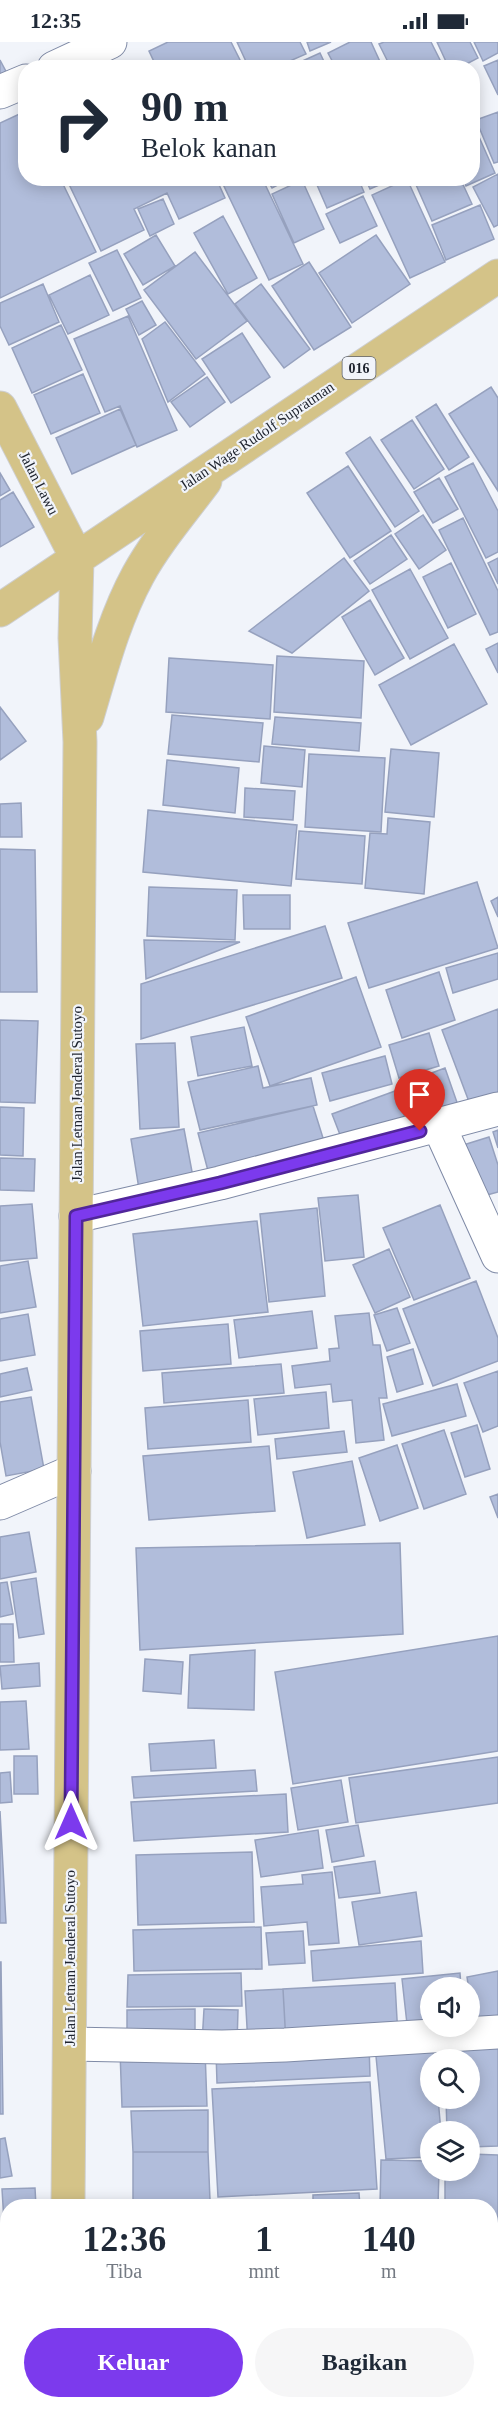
<!DOCTYPE html>
<html lang="id">
<style>
:root{--surface:#fff;--page:#f6f6f7;--text:#1f2937;--muted:#747a83;--accent:#7c3aed}
body{margin:0;font-family:"Times New Roman",serif;background:var(--page);color:var(--text);height:100vh;display:flex;flex-direction:column;font-size:22px;white-space:nowrap}
*{box-sizing:border-box;margin:0}
p{font-size:20px;color:var(--muted)}
.icon{flex:none;width:33px;height:33px;fill:none;stroke:currentColor;stroke-width:2;stroke-linecap:round;stroke-linejoin:round}
.map{position:relative;flex:1;overflow:hidden}
.side{position:absolute;left:0px;top:2157px;width:498px;height:210px;display:flex;flex-direction:column;background:var(--surface);border-radius:24px 24px 0 0;box-shadow:0 3px 15px #0003}
.side>*{flex:none}
.hud{position:absolute;left:18px;top:18px;width:462px;height:126px;border-radius:24px;box-shadow:0 3px 15px #0003;background:#fff;color:var(--text);overflow:hidden}
.tools{position:absolute;left:420px;top:1935px;display:grid;gap:12px}
.tools a{display:grid;place-items:center;width:60px;height:60px;border-radius:50%;background:var(--surface);box-shadow:0 3px 15px #0003;font-size:30px}
.pin{position:absolute;display:grid;place-items:center;width:51px;height:51px;color:#fff;margin:-62px -26px;border-radius:50% 50% 50% 0;rotate:-45deg;box-shadow:0 0 6px #0007}
.pin .icon{rotate:45deg}
.me{position:absolute;width:66px;margin:-33px;rotate:0deg;stroke-linejoin:round;filter:drop-shadow(0 0 4px #0008)}
.turn{display:flex;align-items:center;gap:21px;height:126px;padding:0 24px;font-size:27px}
.turn .icon{width:78px;height:78px;stroke-width:2.5}
.turn b{display:block;font-size:42px;line-height:51px}
.eta{display:flex;justify-content:space-evenly;align-items:center;height:102px;text-align:center}
.eta b{font-size:36px;font-weight:600;line-height:42px}
.cta{display:flex;gap:12px;margin-top:auto;padding:12px 24px}
.cta a{flex:1;height:69px;border-radius:36px;background:var(--accent);color:#fff;font-size:24px;font-weight:600;line-height:69px;text-align:center}
.cta a+a{background:var(--page);color:var(--text)}
.status{display:flex;justify-content:space-between;align-items:center;height:42px;padding:0 30px;background:var(--surface);direction:ltr}
.status svg{height:16px;fill:currentColor}
.map>svg:first-child{display:block}
.building{fill:#b1bddb;stroke:#96a1be;stroke-width:1.5}
.lines{fill:none;stroke-linecap:round;stroke-linejoin:round}
.minor-casing{stroke:#7f8aa6;stroke-width:35}
.major-casing{stroke:#cecfd1;stroke-width:35}
.minor{stroke:#fff;stroke-width:33}
.major{stroke:#d4c388;stroke-width:33}
.route-casing{stroke:#51269a;stroke-width:15}
.route{stroke:#7c3aed;stroke-width:10}
.labels{text-anchor:middle;dominant-baseline:central;stroke-width:4.5;stroke-linejoin:round;paint-order:stroke}
.shield{fill:#f1f4fa;stroke:#5d626b;stroke-width:1.5}
.shield-label{font-size:14px;font-weight:bold;fill:#1e232e}
.street-label{font-size:15px;fill:#1e232e;stroke:#f1f4fa}
</style>
<div class="status"><b>12:35</b><svg viewBox="0 0 49 12"><path d="M0 12V9h3v3zM5 12V6h3v6zM10 12V3h3v9zM15 12V0h3v12zM26 1h20v11H26zM47 4h2v5h-2z"/></svg></div>
<div class="map">
<svg width="498" height="2367" viewBox="0 0 498 2367">
<rect width="100%" height="100%" fill="#f1f4fa"/>
<path class="building" d="M168 0H231L244 26H157L149 9Z
M237 0H300L306 12 274 26H249Z
M307 0H331L310 9Z
M350 0H371L382 24 336 26 328 11Z
M384 0H431L444 26H391L379 2Z
M437 0H470L478 16 459 26H449Z
M474 0H498V11L483 19Z
M320 11 327 26H287Z
M0 18 10 37 0 42Z
M498 18V53L484 24Z
M26 69V136H60L96 210 0 256V81Z
M498 70V120L494 121 476 78Z
M472 79 495 131 466 144 463 136H472Z
M498 132V183L494 185 473 145Z
M66 136H216L225 156 179 177 167 151 134 167 144 188 101 209Z
M225 136H262L303 222 269 238 221 138Z
M266 136H291L272 146Z
M314 136H358L364 150 327 166Z
M365 136H395L370 147Z
M413 136H460L472 162 432 179Z
M407 137 445 220 410 236 372 153Z
M302 138 324 187 294 201 272 152Z
M363 154 377 184 340 201 326 172Z
M163 157 174 182 150 194 138 167Z
M480 163 494 197 446 218 432 183Z
M223 174 257 236 228 252 194 191Z
M156 193 175 224 143 243 124 212Z
M376 193 410 242 352 281 319 231Z
M117 208 141 256 113 269 89 221Z
M195 210 247 279 196 317 144 248Z
M309 220 351 285 314 308 272 244Z
M90 233 109 273 68 292 49 253Z
M43 242 59 280 9 303 0 284V261Z
M261 242 310 307 284 326 235 262Z
M142 259 156 283 139 293 126 267Z
M128 274 177 388 137 405 120 364 105 370 74 297Z
M165 280 205 332 168 360 142 297Z
M61 283 82 328 32 351 12 306Z
M242 291 270 335 231 361 202 317Z
M83 332 100 371 51 392 34 353Z
M207 335 225 360 190 385 171 360Z
M491 345 498 356V449L449 372Z
M436 362 469 415 449 428 416 375Z
M120 367 136 403 72 432 56 396Z
M412 378 444 427 414 447 381 398Z
M370 395 419 469 395 485 346 411Z
M473 421 498 469V510L486 516 445 435Z
M348 424 391 489 350 516 307 451Z
M0 431 10 448 0 454Z
M439 436 458 467 433 481 414 450Z
M13 450 34 485 0 505V458Z
M423 473 446 508 419 527 395 492Z
M463 476 498 549V590L490 593 439 488Z
M391 493 407 517 370 542 354 519Z
M344 516 369 549 292 611 249 589Z
M498 516V542L488 521Z
M451 521 476 572 448 586 423 535Z
M410 527 448 596 410 617 372 548Z
M370 558 404 616 375 633 342 575Z
M498 601V631L486 607Z
M454 602 487 662 411 703 379 643Z
M277 614 364 619 361 676 274 670Z
M169 616 273 623 270 677 166 670Z
M0 665 26 699 0 718Z
M172 673 263 681 259 720 168 712Z
M275 675 361 681 359 709 272 702Z
M264 704 305 708 302 745 261 741Z
M391 707 439 711 434 775 385 770Z
M309 712 385 716 381 790 305 785Z
M167 718 239 726 235 771 163 763Z
M245 746 295 749 293 778 244 775Z
M21 761 22 795H0V762Z
M148 768 297 783 291 844 143 830Z
M388 776 430 780 424 852 365 846 370 791 387 792Z
M299 789 365 794 362 842 296 837Z
M0 807 35 808 37 950H0Z
M477 840 498 906 369 946 348 881Z
M149 845 237 848 235 898 147 894Z
M243 853H290V887H244Z
M498 855V875L491 859Z
M325 884 342 936 141 997V942Z
M144 898 240 900 146 937Z
M498 911V937L453 951 446 926Z
M439 930 455 978 402 996 386 948Z
M356 935 381 1005 270 1044 246 975Z
M498 967V1055L471 1065 442 988Z
M0 978 38 979 35 1061 0 1060Z
M244 985 252 1024 198 1034 191 995Z
M429 991 439 1024 399 1036 389 1003Z
M175 1001 179 1085 140 1087 136 1002Z
M385 1014 392 1042 330 1059 322 1031Z
M258 1024 263 1046 311 1036 317 1063 200 1088 188 1040Z
M445 1026 460 1069 425 1082 410 1039Z
M395 1049 407 1081 344 1103 332 1072Z
M313 1064 328 1112 211 1140 198 1091Z
M0 1065 24 1066 23 1114 0 1113Z
M184 1087 193 1135 139 1147 131 1097Z
M498 1088V1106L493 1090Z
M489 1095 498 1123V1150L476 1156 460 1104Z
M0 1116 35 1117 34 1149 0 1148Z
M358 1153 364 1215 325 1219 318 1156Z
M32 1162 37 1216 0 1219V1164Z
M440 1163 470 1236 414 1258 383 1186Z
M317 1166 325 1254 269 1260 260 1172Z
M257 1179 268 1270 143 1284 133 1192Z
M389 1207 410 1255 375 1271 353 1223Z
M28 1219 36 1265 0 1271V1224Z
M476 1239 498 1296V1319L433 1344 403 1267Z
M397 1266 410 1301 387 1309 374 1273Z
M312 1269 317 1306 239 1316 234 1278Z
M369 1271 373 1303H380L387 1356H379L384 1398 356 1401 352 1358 333 1360 331 1342 295 1346 292 1324 330 1319 329 1307 339 1306 335 1274Z
M28 1272 35 1313 0 1319V1277Z
M228 1282 231 1322 143 1329 140 1289Z
M413 1307 423 1342 397 1350 387 1315Z
M281 1322 284 1351 164 1361 162 1331Z
M27 1326 32 1348 0 1355V1332Z
M498 1329V1384L483 1390 464 1341Z
M457 1342 466 1374 392 1394 383 1362Z
M326 1350 329 1386 258 1393 254 1357Z
M31 1355 44 1427 6 1434 0 1400V1360Z
M248 1358 251 1400 148 1407 145 1366Z
M477 1383 490 1427 465 1435 451 1391Z
M444 1388 466 1452 424 1467 402 1402Z
M344 1389 347 1410 277 1417 275 1397Z
M397 1403 418 1466 380 1479 359 1416Z
M269 1404 275 1469 149 1478 143 1414Z
M352 1419 365 1483 307 1496 293 1430Z
M498 1452V1476L490 1455Z
M29 1490 36 1530 0 1537V1495Z
M400 1501 403 1592 140 1608 136 1506Z
M36 1536 44 1592 19 1596 11 1540Z
M7 1540 13 1572 0 1575V1541Z
M0 1582H13L14 1620H0Z
M498 1594V1709L293 1742 275 1630Z
M255 1608 254 1668 188 1666 190 1613Z
M145 1617 183 1620 181 1652 143 1649Z
M39 1621 40 1644 2 1647 0 1624Z
M26 1659 29 1707 0 1708V1660Z
M214 1698 216 1726 151 1729 149 1702Z
M14 1714H37L38 1752H14Z
M498 1715V1761L356 1781 349 1736Z
M255 1728 257 1749 134 1756 132 1735Z
M10 1730 12 1760 0 1761V1731Z
M341 1738 348 1780 298 1788 291 1746Z
M286 1752 288 1790 134 1799 131 1760Z
M0 1769 6 1881H0Z
M358 1783 364 1814 332 1820 326 1788Z
M318 1788 323 1826 261 1835 255 1798Z
M252 1810 254 1880 138 1883 136 1813Z
M375 1819 380 1851 339 1856 334 1825Z
M332 1830 339 1901 309 1903 307 1880 264 1884 261 1845 303 1842 302 1833Z
M416 1850 422 1894 359 1903 352 1860Z
M261 1885 262 1927 134 1929 133 1888Z
M303 1889 305 1921 269 1923 266 1891Z
M421 1899 423 1931 313 1939 311 1909Z
M0 1920H1L3 2072H0Z
M498 1929V1983L475 1987 467 1935Z
M241 1931 242 1964 127 1965 128 1933Z
M460 1931 461 1946H430V1984L408 1991 402 1937Z
M395 1941 398 1995 286 2001 283 1947Z
M283 1947 286 2001 248 2003 245 1949Z
M195 1967V1999H127V1968Z
M204 1967 238 1968 237 2003 202 2001Z
M432 1999 434 2018H430V2056H438L441 2090H430V2115L386 2117 375 2004Z
M369 2003 370 2034 217 2041 216 2010Z
M498 2004V2104L470 2105V2090H447L446 2056H470V2018H445V2005Z
M205 2008 207 2064 122 2065 120 2009Z
M370 2040 377 2147 218 2155 212 2047Z
M208 2068V2110H133L131 2069Z
M5 2096 12 2134 0 2136V2097Z
M133 2110H208L210 2158 133 2159Z
M470 2112 498 2113V2208H490V2164H445V2128H470Z
M381 2118 430 2119V2128H439L438 2164H380Z
M35 2146 36 2164H8V2196H5L2 2147Z
M359 2151 360 2164H313V2153Z
M310 2158V2164H267V2160Z
M8 2217V2295L0 2296V2218Z
M490 2219H498V2274L490 2273Z
M8 2301V2344L0 2345V2303Z
M490 2311 498 2312V2359L490 2358Z
M185 2360H231V2361Z
M239 2360H466V2367H238Z
M468 2361 498 2362V2367H468Z
M122 2366 227 2367H122Z"/>
<g class="lines">
<g class="minor-casing">
<path id="minor" d="M54 26 110 0
M0 50 26 39
M439 1084 498 1214
M76 1174 220 1141 498 1067
M0 1461 74 1429
M70 2002 222 2005 285 2003 498 1990"/>
</g>
<g class="major-casing">
<path id="major" d="M0 366 77 516 75 596 80 700 68 2164
M0 568 498 234
M87 675C101 628 114 577 138 533 156 500 182 470 205 439
M67 2367V2360"/>
</g>
<use href="#minor" class="minor"/>
<use href="#major" class="major"/>
</g>
<g class="lines">
<g class="route-casing">
<path id="route" d="M71 1780 76 1174 220 1141 420 1089"/>
</g>
<use href="#route" class="route"/>
</g>
<g class="labels">
<rect class="shield" x="342.5" y="315" width="33" height="22" rx="4.5"/>
<g class="shield-label">
<text x="359" y="326">016</text>
</g>
<g class="street-label">
<text transform="translate(257 394) rotate(-34)">Jalan Wage Rudolf Supratman</text>
<text transform="translate(39 441) rotate(63)">Jalan Lawu</text>
<text transform="translate(77 1052) rotate(-90)">Jalan Letnan Jenderal Sutoyo</text>
<text transform="translate(70 1916) rotate(-90)">Jalan Letnan Jenderal Sutoyo</text>
</g>
</g>
</svg>
<div class="tools">
<a><svg class="icon" aria-label="sound" viewBox="0 0 24 24"><path d="M4 9h4l5-4v14l-5-4H4zM17 9q2 3 0 6"/></svg></a>
<a><svg class="icon" aria-label="search" viewBox="0 0 24 24"><circle cx="10" cy="10" r="6"/><path d="M15 15l6 6"/></svg></a>
<a><svg class="icon" aria-label="layers" viewBox="0 0 24 24"><path d="M12 4l9 5-9 5-9-5zM3 14l9 5 9-5"/></svg></a>
</div>
<div class="pin" style="left:420px;top:1089px;background:#d93025"><svg class="icon" aria-label="arrive" viewBox="0 0 24 24"><path d="M6 21V4h12l-3 4 3 4H6"/></svg></div>
<svg class="me" style="left:71px;top:1780px" viewBox="-20 -20 40 40"><path d="M0-17L14 15 0 8-14 15z" fill="#7c3aed" stroke="#fff" stroke-width="4"/></svg>
<div class="hud">
<div class="turn"><svg class="icon" aria-label="right" viewBox="0 0 24 24"><path d="M7 20v-9h11M14 6l5 5-5 5"/></svg><div><b>90 m</b>Belok kanan</div></div>
</div>
<section class="side">
<div class="eta">
<div><b>12:36</b><p>Tiba</p></div>
<div><b>1</b><p>mnt</p></div>
<div><b>140</b><p>m</p></div>
</div>
<div class="cta"><a>Keluar</a><a>Bagikan</a></div>
</section>
</div>
